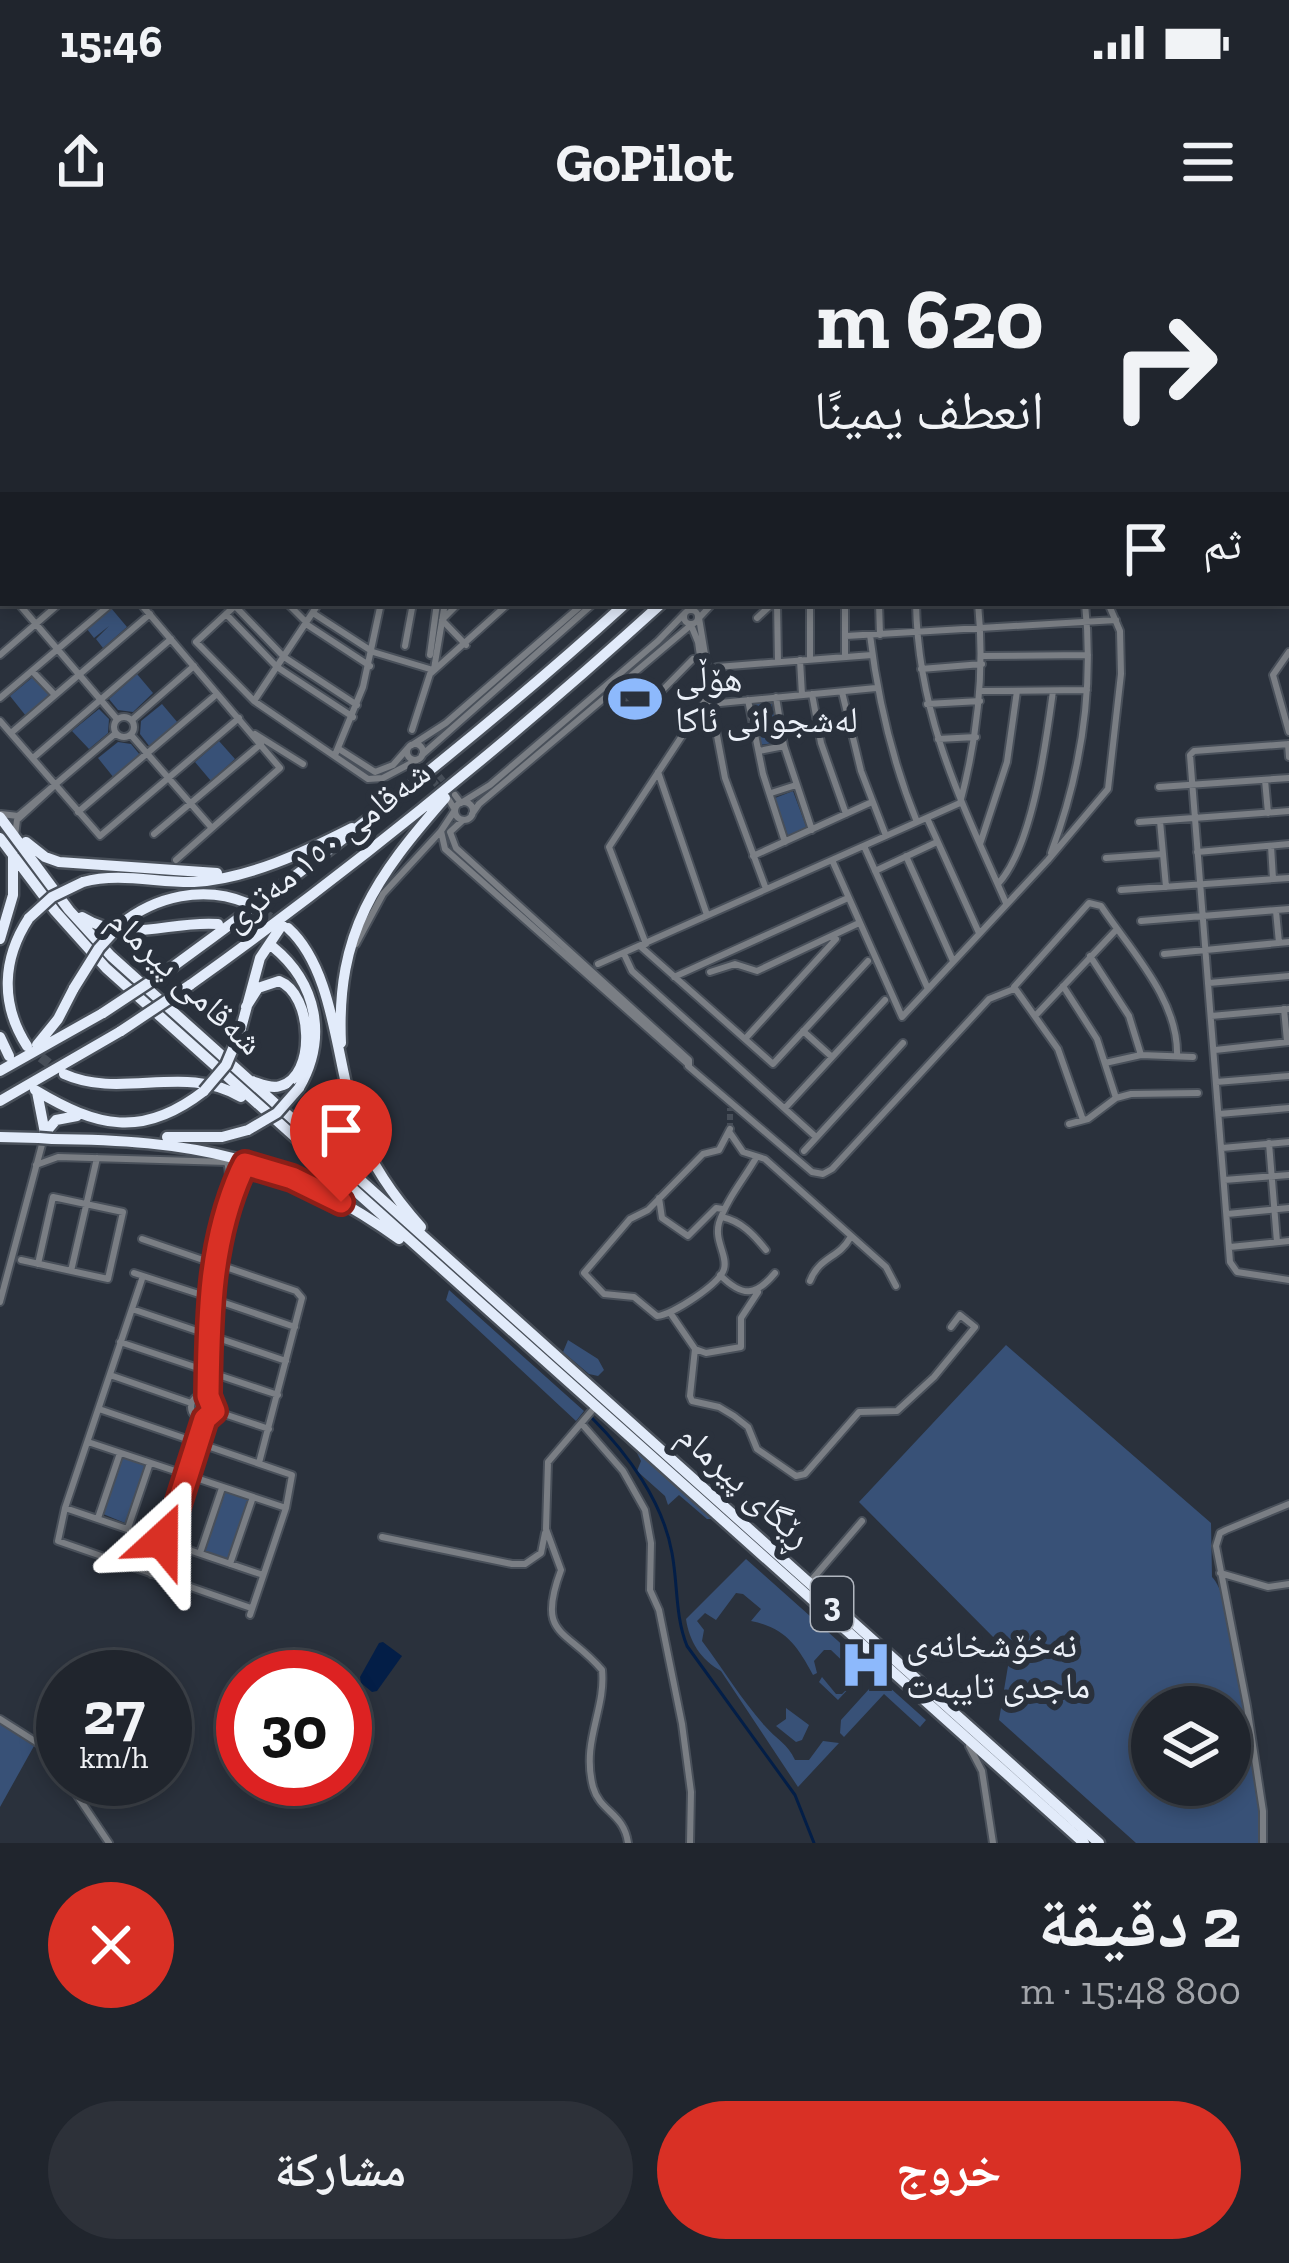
<!DOCTYPE html>
<html lang="ar">
<meta charset="utf-8">
<style>
:root{--surface:#20252d;--page:#2d3139;--text:#f1f3f6;--muted:#a2a5aa;--line:#3d4249;--accent:#d93025}
body{margin:0;font-family:"Zilla Slab","Noto Naskh Arabic",serif;background:var(--page);color:var(--text);direction:rtl;height:100vh;display:flex;flex-direction:column;font-size:45px;white-space:nowrap}
*{box-sizing:border-box;margin:0}
p{font-size:39px;color:var(--muted)}
.icon{flex:none;width:66px;height:66px;fill:none;stroke:currentColor;stroke-width:2;stroke-linecap:round;stroke-linejoin:round}
.map{position:relative;height:1603px;overflow:hidden;direction:ltr}
.panel{display:flex;flex-direction:column;background:var(--surface);flex:1}
.panel>*{flex:none}
.top-card{position:absolute;left:0px;top:0px;width:1290px;height:366px;box-shadow:0 6px 18px #0003,0 0 0 3px var(--line);direction:rtl;background:#20252d;color:var(--text);overflow:hidden}
.controls{position:absolute;left:1131px;top:1446px;display:grid;gap:24px}
.controls a{display:grid;place-items:center;width:120px;height:120px;border-radius:50%;background:var(--surface);box-shadow:0 6px 18px #0003,0 0 0 3px var(--line);font-size:60px}
.speed{position:absolute;left:36px;top:1410px;display:flex;gap:24px;font-size:60px;font-weight:700;text-align:center}
.speed>*{display:grid;place-content:center;width:156px;height:156px;border-radius:50%;background:var(--surface);box-shadow:0 6px 18px #0003,0 0 0 3px var(--line);line-height:1}
.speed small{font-size:30px;font-weight:400}
.speed .limit{border:18px solid #d22;background:#fff;color:#111}
.pin{position:absolute;display:grid;place-items:center;width:102px;height:102px;color:#fff;margin:-123px -51px;border-radius:50% 50% 50% 0;rotate:-45deg;box-shadow:0 0 12px #0007}
.pin .icon{rotate:45deg}
.me{position:absolute;width:132px;margin:-66px;rotate:24deg;stroke-linejoin:round;filter:drop-shadow(0 0 9px #0008)}
.turn{display:flex;align-items:center;gap:42px;height:252px;padding:0 48px;font-size:54px}
.turn .icon{width:156px;height:156px;stroke-width:2.5}
.turn b{display:block;font-size:84px;line-height:102px}
.then{display:flex;align-items:center;height:114px;padding:0 48px;background:#0003;gap:24px;font-size:45px}
.round{display:grid;place-items:center;flex:none;width:126px;height:126px;border-radius:63px;background:var(--page)}
.head{display:flex;align-items:center;justify-content:space-between;height:204px;padding:0 48px}
h1{font-size:72px;font-weight:700;line-height:90px}
.primary-button{display:flex;gap:24px;margin-top:auto;padding:24px 48px}
.primary-button a{flex:1;height:138px;border-radius:72px;background:var(--accent);color:#fff;font-size:48px;font-weight:700;line-height:138px;text-align:center}
.primary-button a+a{background:var(--page);color:var(--text)}
.status{display:flex;justify-content:space-between;align-items:center;height:84px;padding:0 60px;background:var(--surface);direction:ltr}
.status svg{height:33px;fill:currentColor}
header{display:flex;justify-content:space-between;align-items:center;height:156px;padding:0 48px;background:var(--surface);font-size:54px;font-weight:700}
.map>svg:first-child{display:block}
.green{fill:#385177;fill-rule:evenodd}
.water{fill:#031e47}
.lines{fill:none;stroke-linecap:round;stroke-linejoin:round}
.stream{stroke:#031e47;stroke-width:3}
.minor-tunnel{stroke:#474e58;stroke-width:6;stroke-dasharray:6 3;stroke-linecap:butt}
.highway-tunnel{stroke:#474e58;stroke-width:10;stroke-dasharray:10 5;stroke-linecap:butt}
.minor-casing{stroke:#49505a;stroke-width:10}
.highway-casing{stroke:#49505a;stroke-width:15}
.minor{stroke:#7a7e84;stroke-width:6}
.highway{stroke:#e2ebfa;stroke-width:10}
.highway-bridge-casing{stroke:#49505a;stroke-width:15;stroke-linecap:butt}
.highway-bridge{stroke:#e2ebfa;stroke-width:10}
.route-casing{stroke:#8d1f18;stroke-width:30}
.route{stroke:#d93025;stroke-width:21}
.labels{text-anchor:middle;dominant-baseline:central;stroke-width:12;stroke-linejoin:round;paint-order:stroke}
.shield{fill:#2a313c;stroke:#b1b7c0;stroke-width:3}
.shield-label{font-size:33px;font-weight:bold;fill:#ebf0f8}
.poi-label{font-size:36px;fill:#ebf0f8;stroke:#2a313c;text-anchor:start}
.street-label{font-size:36px;fill:#ebf0f8;stroke:#2a313c}
</style>
<div class="status"><b>15:46</b><svg viewBox="0 0 49 12"><path d="M0 12V9h3v3zM5 12V6h3v6zM10 12V3h3v9zM15 12V0h3v12zM26 1h20v11H26zM47 4h2v5h-2z"/></svg></div>
<header><svg class="icon" aria-label="menu" viewBox="0 0 24 24"><path d="M4 6h16M4 12h16M4 18h16"/></svg>GoPilot<svg class="icon" aria-label="share" viewBox="0 0 24 24"><path d="M12 15V3M7 8l5-5 5 5M5 13v7h14v-7"/></svg></header>
<div class="map">
<svg width="1289" height="1603" viewBox="0 0 1289 1603">
<rect width="100%" height="100%" fill="#2a313c"/>
<path class="green" d="M111 368 127 387 103 408 96 399 109 386 94 398 87 389Z
M137 434 153 453 133 472 118 470 109 459Z
M34 436 50 455 26 476 10 456Z
M771 461 779 502 760 505 753 465Z
M162 464 178 483 150 507 140 494 141 481Z
M99 469 109 479 108 493 89 509 72 491Z
M219 501 235 519 211 541 195 522Z
M118 502 131 504 140 515 114 538 98 518Z
M793 551 807 589 788 596 775 558Z
M449 1050 584 1171 576 1181 446 1060Z
M568 1100 598 1119 604 1130 598 1136 589 1134 563 1112Z
M1006 1105 1211 1283 1212 1337C1236 1359 1254 1537 1260 1579L1259 1603H1136L999 1480 1010 1414 859 1262ZM1152 1467H1230V1545H1152Z
M637 1213 653 1222 714 1279H707L679 1255 668 1265 665 1256 637 1231 641 1221Z
M123 1217 145 1225 125 1283 103 1274Z
M225 1251 249 1260 229 1321 204 1311Z
M746 1319 865 1425V1431L838 1460 819 1442 822 1437 836 1454H842L856 1440 855 1433 831 1410H824L814 1421 817 1433 813 1435C797 1405 785 1388 751 1381L761 1369 743 1354 736 1353 716 1380 705 1373 697 1381 704 1390 702 1401C723 1429 741 1459 764 1485 776 1499 788 1504 795 1520H809L823 1501 839 1503 798 1547 721 1431C701 1420 689 1401 686 1379Z
M879 1438 926 1480 920 1487 884 1454 844 1497 840 1493 841 1480Z
M786 1468 809 1485 802 1500 796 1502 776 1486 786 1479Z
M0 1483 34 1506 0 1567Z"/>
<path class="water" d="M383 1402 402 1416 377 1451 372 1452 361 1443 360 1437 379 1403Z"/>
<g class="lines">
<path class="stream" d="M592 1178C628 1214 663 1262 672 1313 678 1345 675 1376 687 1406L795 1555 814 1603"/>
<path class="minor-tunnel" d="M428 522 449 548
M421 527 442 551
M730 889V868"/>
<path class="highway-tunnel" d="M249 665 285 686
M221 685 273 707
M29 808 61 833"/>
<g class="minor-casing">
<path id="minor" d="M323 0H328
M435 0 437 3
M490 0 492 3
M582 0 585 3
M626 0 629 3
M720 0H727
M838 0 841 3
M888 0 891 3
M257 3 261 0
M451 3 455 0
M523 3 526 0
M573 3 576 0
M653 3 656 0
M702 3 705 0
M769 3 772 0
M779 3 782 0
M829 3 832 0
M955 3 958 0
M962 3 965 0
M1058 3 1061 0
M1066 3 1069 0
M1251 3 1253 0
M1258 3 1260 0
M1287 60 1289 61
M1287 106 1289 107
M1287 125 1289 122
M0 135 3 140
M1287 153 1289 154
M1287 198 1289 200
M0 199 3 196
M1287 291H1289
M1287 303 1289 305
M0 320 3 318
M0 342 3 345
M18 363 117 479
M140 363 280 528 176 620
M152 363H157
M238 363 196 402 254 461 368 539 383 538 417 520
M287 363 306 382
M459 363 442 380 466 405
M777 363 778 422
M810 363V419
M879 363 880 395
M916 363C918 477 961 561 1006 663
M235 366 284 417 357 465
M684 377a7 7 0 1 1 14 0a7 7 0 1 1-14 0Z
M313 373 373 412 433 430
M226 374 277 427 353 477
M699 378 712 457
M699 378 713 363
M757 378 773 363
M306 384 370 426
M691 385 698 402 706 457
M870 395C878 460 892 521 917 582
M846 396 1116 380
M405 406 413 363
M1289 412 1273 435 1289 492
M0 415 60 363
M430 415 437 363
M872 415 717 427 720 463 876 448
M982 416 1088 415
M845 417V363
M800 420 802 455
M434 429 445 363
M921 429 982 424
M33 432 55 455
M612 451 633 472 640 473 693 419
M980 451 1087 450
M842 452 861 531 886 596
M812 454 821 503 846 574
M776 457 784 506 812 590
M0 458 112 363
M748 460 763 534 785 602
M254 461 319 363
M711 464 725 538 766 649
M927 464 980 461
M114 487a10 10 0 1 1 20 0a10 10 0 1 1-20 0Z
M132 480 194 426
M0 481 100 596 239 478
M412 490 430 434 509 363
M11 493 150 374
M255 494 303 524
M131 495 211 587
M938 499 976 497
M1288 504 1289 517
M1289 504 1194 511 1190 515 1230 1022 1237 1032 1289 1040
M407 512a8 8 0 1 1 16 0a8 8 0 1 1-16 0Z
M412 505 446 483 584 363
M339 509 375 532 393 525 408 508
M759 511 784 506
M335 515 363 447 381 363
M422 515 594 363
M33 518 171 399
M658 532 707 675
M1265 540 1268 573
M1159 547 1289 538
M771 553 796 545
M455 555 461 563 490 545 658 401 685 373
M449 560 455 570 441 591 445 609 689 825V820L456 608 450 592 463 580
M455 571a9 9 0 1 1 18 0a9 9 0 1 1-18 0Z
M78 572 217 454
M1 574 18 576 116 493
M472 574 479 564 691 385
M927 578 979 693
M1160 581 1166 647
M1139 582 1289 571
M154 594 261 504
M15 596 17 580 55 545
M980 604 1007 522 1017 451
M864 606 928 749
M1271 606 1273 639
M1197 612 1289 604
M1051 613C1081 533 1094 448 1085 363
M753 616 872 562
M906 616 953 721
M1106 618 1163 614
M832 620 902 777 1048 620 1108 549 1121 434 1120 391 1108 363
M875 631 937 602
M998 644C1033 606 1046 502 1053 451
M1121 650 1289 638
M1276 671 1279 703
M1141 681 1289 669
M356 704 383 654 441 591
M646 704 609 607 705 461
M641 707 773 824 868 721
M624 714 632 731 816 897
M1164 714 1289 702
M1090 716 1129 776 1141 815
M598 724 960 563C978 496 985 432 978 363
M710 732 735 724 757 731 859 683
M674 737 848 658
M1209 743 1289 736
M1063 746 1097 799 1116 858
M1284 769 1287 801
M1037 774 1117 689
M1211 776 1289 769
M803 791 832 817
M745 799 836 699
M1215 810 1289 802
M1105 823 1141 815 1193 817
M688 826 812 932 823 934 832 929 989 759 1014 749
M1216 842 1289 836
M786 867 885 760
M1219 874 1289 868
M1083 880 1058 809 1014 747 1089 663 1101 666C1131 711 1179 760 1177 816
M1069 884 1088 879 1116 858 1131 854 1198 853
M730 889 719 910 703 914 648 970 630 979 584 1033 604 1054 634 1057 657 1076C672 1075 720 1044 724 1029 728 1016 714 1001 719 983 726 960 744 939 756 918
M730 893 743 912 765 919 886 1027 896 1046
M1269 903 1277 1002
M1222 908 1289 902
M804 911 903 803
M36 925 58 917 228 922
M1224 940 1289 935
M659 958 662 978 688 996 716 968 723 969
M1227 974 1289 968
M722 977C741 981 754 995 766 1010
M142 999 206 1021
M1230 1007 1289 1001
M21 1020 108 1039 123 972 53 957 38 1024
M214 1023 296 1051 302 1058 259 1223
M71 1031 97 918
M134 1033 202 1055
M720 1035C743 1058 756 1056 775 1033
M143 1036 65 1268 58 1301 251 1368
M810 1041C819 1017 839 1018 850 998
M758 1052 741 1078V1107L706 1113 695 1109 690 1156 692 1161 719 1167 734 1176 748 1187 757 1209 796 1236 805 1234 859 1172 897 1171 934 1137 975 1087 960 1075 951 1087
M210 1058 295 1087
M0 1062 44 897
M132 1069 286 1121
M671 1074 695 1109
M120 1102 201 1129
M209 1132 278 1155
M110 1135 191 1163
M191 1167a12 12 0 1 1 24 0a12 12 0 1 1-24 0Z
M201 1155C202 1104 199 1055 211 1004 216 979 235 947 227 922
M209 1156C210 1079 205 994 245 924
M595 1167 548 1222 546 1289 561 1330C536 1397 566 1388 602 1430 606 1470 581 1501 593 1547 600 1572 624 1573 628 1603
M99 1169 292 1235 286 1268 250 1375
M215 1171 269 1189
M582 1184 623 1231 645 1270 651 1303 650 1350 659 1370 682 1484 691 1552 690 1603
M88 1202 286 1268
M65 1268 263 1335
M98 1278 120 1213
M128 1288 150 1223
M382 1297 512 1324H525L541 1313 545 1293
M200 1313 222 1248
M230 1324 253 1257
M1220 1333 1268 1347 1289 1344
M151 1334 195 1201 198 1179
M156 1335 205 1179
M809 1343 862 1281
M0 1479 41 1505 63 1534
M969 1506 982 1531 993 1603
M66 1539 109 1603
M1263 1603V1571L1247 1466 1216 1306 1220 1293 1226 1290 1289 1264"/>
</g>
<g class="highway-casing">
<path id="highway" d="M989 3 992 0
M1022 3 1025 0
M0 577 69 670 111 716 1099 1603
M0 598 55 671 106 728 1084 1603
M26 602 45 617 59 622 217 633
M83 642C119 632 158 643 194 642 248 639 305 612 352 588
M82 677C128 705 169 680 218 684
M120 685C155 656 204 645 247 663
M288 688C337 732 336 831 359 891 373 928 395 958 421 987
M0 699 13 655V615
M273 707C317 743 328 798 299 848
M171 728C329 613 482 494 626 363
M190 745C355 627 512 499 662 363
M246 767 258 748 279 741C313 754 317 837 280 846 271 849 261 844 252 841
M240 792 260 718 282 685
M0 797 9 816
M341 803C336 692 376 637 445 558
M37 805 58 779 74 748
M27 806C0 764 2 719 29 678
M0 831 103 773
M64 834C121 860 185 823 241 857
M35 850C97 887 142 899 204 851
M37 852 45 893
M0 861 121 791
M45 893 56 880 77 876
M0 897 39 898
M167 897H222L248 890
M52 899C190 900 284 916 399 999"/>
</g>
<use href="#minor" class="minor"/>
<use href="#highway" class="highway"/>
<g class="highway-bridge-casing">
<path id="highway-bridge" d="M29 678 52 657 83 642
M74 748 99 708 120 685
M103 773 171 728
M121 791 190 745
M204 851 226 825 240 792
M248 890 277 873 299 848
M39 898 52 899"/>
</g>
<use href="#highway-bridge" class="highway-bridge"/>
</g>
<g class="lines">
<g class="route-casing">
<path id="route" d="M162 1300 166 1302 205 1179 214 1171 208 1156C209 1079 209 1004 241 932L245 924 292 938 341 962"/>
</g>
<use href="#route" class="route"/>
</g>
<defs>
<g id="stadium-bare" transform="scale(4.14)"><path d="M0-5a6.5 5 0 1 0 0 10a6.5 5 0 1 0 0-10ZM-3.5-1.8h7v3.6h-7Z" fill="#8db9fc" stroke="#2a313c" stroke-width="2.5" paint-order="stroke"/></g>
<g id="hospital-bare" transform="scale(4.14)"><path d="M-5-5h3v3.5h4V-5h3V5h-3V1.5h-4V5h-3Z" fill="#8db9fc" stroke="#2a313c" stroke-width="2.5" paint-order="stroke"/></g>
</defs>
<g fill-rule="evenodd">
<use href="#stadium-bare" x="635" y="459"/>
<use href="#hospital-bare" x="866" y="1425"/>
</g>
<g class="labels">
<rect class="shield" x="811" y="1337" width="42" height="54" rx="9"/>
<g class="shield-label">
<text x="832" y="1364">3</text>
</g>
<g class="poi-label">
<text x="675" y="438">هۆڵی<tspan x="675" dy="41">لەشجوانی ئاکا</tspan></text>
<text x="906" y="1404">نەخۆشخانەی<tspan x="906" dy="41">ماجدی تایبەت</tspan></text>
</g>
<g class="street-label">
<text transform="translate(326 605) rotate(-38)">شەقامی ١٥٠ مەتری</text>
<text transform="translate(186 741) rotate(43)">شەقامی پیرمام</text>
<text transform="translate(745 1245) rotate(42)">ڕێگای پیرمام</text>
</g>
</g>
</svg>
<div class="controls">
<a><svg class="icon" aria-label="layers" viewBox="0 0 24 24"><path d="M12 4l9 5-9 5-9-5zM3 14l9 5 9-5"/></svg></a>
</div>
<div class="speed"><div>27<small>km/h</small></div><div class="limit">30</div></div>
<div class="pin" style="left:341px;top:962px;background:#d93025"><svg class="icon" aria-label="arrive" viewBox="0 0 24 24"><path d="M6 21V4h12l-3 4 3 4H6"/></svg></div>
<svg class="me" style="left:162px;top:1300px" viewBox="-20 -20 40 40"><path d="M0-17L14 15 0 8-14 15z" fill="#d93025" stroke="#fff" stroke-width="4"/></svg>
<div class="top-card">
<div class="turn"><svg class="icon" aria-label="right" viewBox="0 0 24 24"><path d="M7 20v-9h11M14 6l5 5-5 5"/></svg><div><b>620 m</b>انعطف يمينًا</div></div>
<div class="then">ثم<svg class="icon" aria-label="arrive" viewBox="0 0 24 24"><path d="M6 21V4h12l-3 4 3 4H6"/></svg></div>
</div>
</div>
<section class="panel">
<div class="head"><div><h1>2 دقيقة</h1><p>800 m · 15:48</p></div><a class="round" style="background:#d93025;color:#fff"><svg class="icon" aria-label="close" viewBox="0 0 24 24"><path d="M6 6l12 12M18 6L6 18"/></svg></a></div>
<div class="primary-button"><a>خروج</a><a>مشاركة</a></div>
</section>
